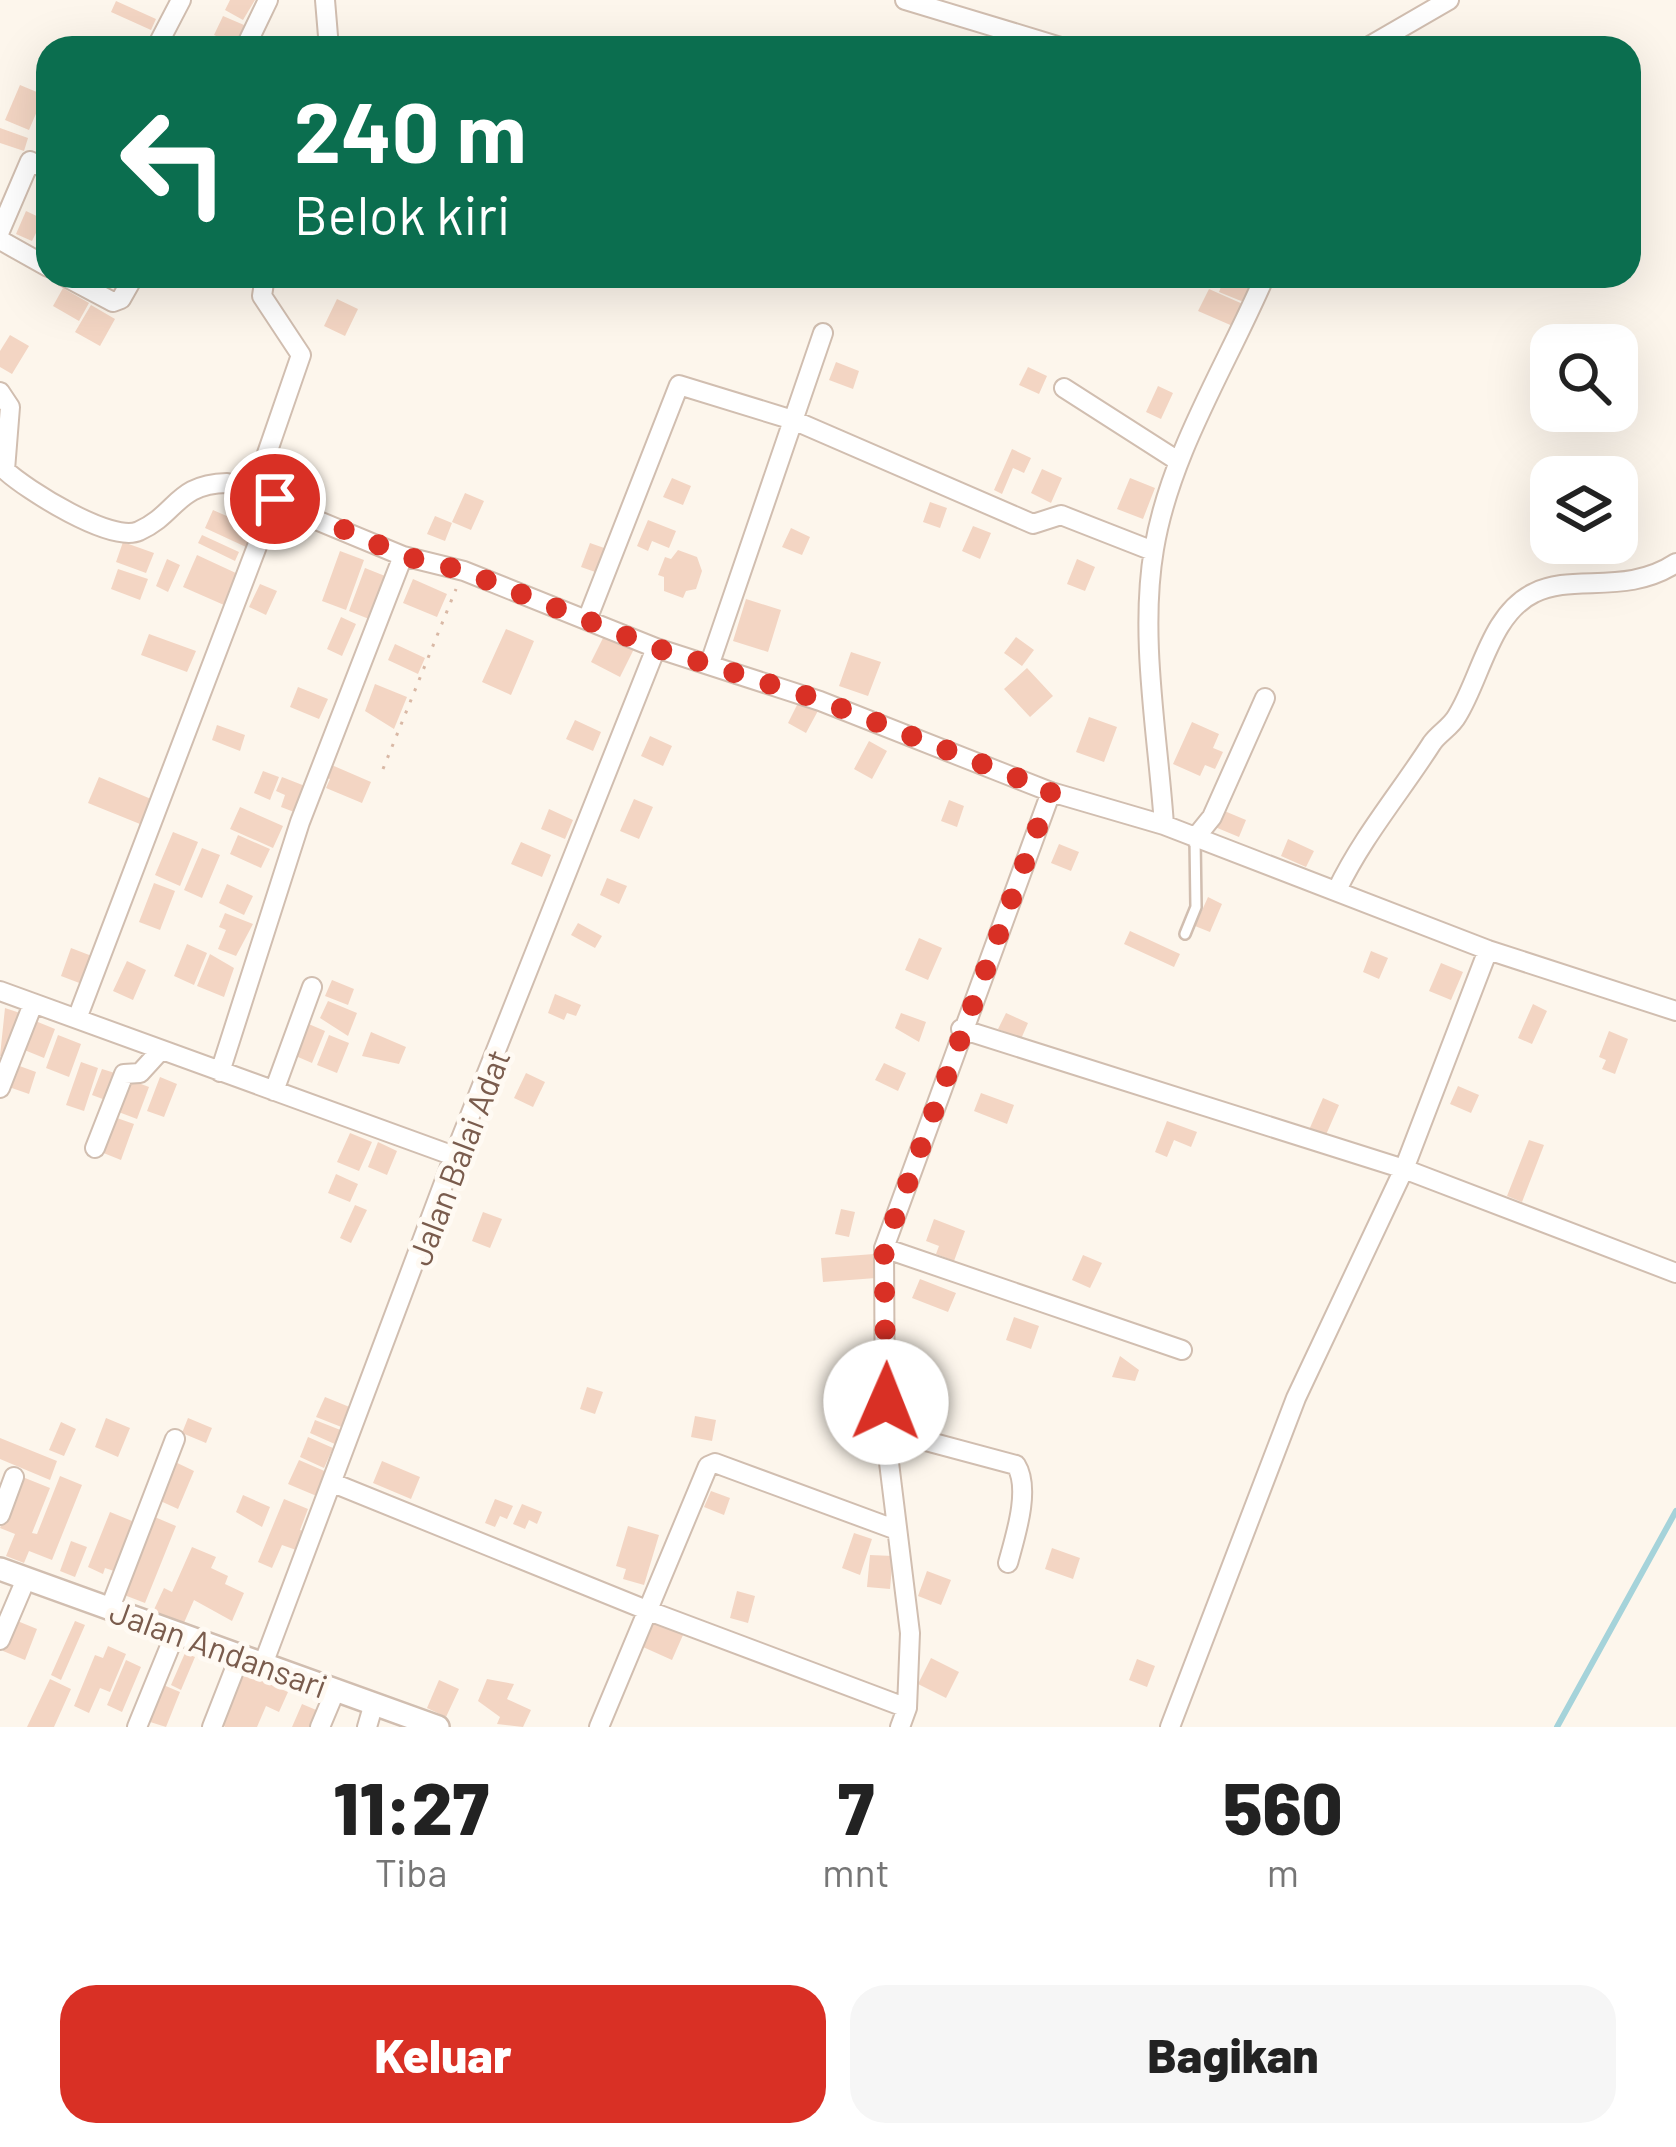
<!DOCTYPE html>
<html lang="id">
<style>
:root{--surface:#fff;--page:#f6f6f6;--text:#222;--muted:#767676;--accent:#d93025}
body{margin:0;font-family:Barlow,sans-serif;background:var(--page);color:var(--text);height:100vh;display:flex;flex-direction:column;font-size:45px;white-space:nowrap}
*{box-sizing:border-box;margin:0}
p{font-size:39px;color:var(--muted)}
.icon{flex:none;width:66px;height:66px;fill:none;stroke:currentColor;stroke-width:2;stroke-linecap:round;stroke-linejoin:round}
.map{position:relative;height:1727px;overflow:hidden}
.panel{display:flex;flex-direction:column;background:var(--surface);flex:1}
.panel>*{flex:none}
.banner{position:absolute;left:36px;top:36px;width:1605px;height:252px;border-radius:36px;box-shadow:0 12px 48px #0002;background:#0b6e4f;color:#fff;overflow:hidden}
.controls{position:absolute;left:1530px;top:324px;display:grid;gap:24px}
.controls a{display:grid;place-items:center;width:108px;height:108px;border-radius:24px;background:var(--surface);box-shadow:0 12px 48px #0002;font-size:60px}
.pin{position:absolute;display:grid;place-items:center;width:102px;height:102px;color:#fff;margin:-51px;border:6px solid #fff;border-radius:50%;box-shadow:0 3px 12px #0007}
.me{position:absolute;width:132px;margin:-66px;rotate:1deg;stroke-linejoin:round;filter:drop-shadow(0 0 9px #0008)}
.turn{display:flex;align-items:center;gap:42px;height:252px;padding:0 60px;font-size:54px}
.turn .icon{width:156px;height:156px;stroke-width:2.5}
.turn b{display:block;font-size:84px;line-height:102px}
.eta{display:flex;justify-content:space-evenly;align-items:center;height:204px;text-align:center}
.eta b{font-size:72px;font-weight:800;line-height:84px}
.action{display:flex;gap:24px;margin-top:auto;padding:24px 60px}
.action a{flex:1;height:138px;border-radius:36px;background:var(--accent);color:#fff;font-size:48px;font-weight:800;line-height:138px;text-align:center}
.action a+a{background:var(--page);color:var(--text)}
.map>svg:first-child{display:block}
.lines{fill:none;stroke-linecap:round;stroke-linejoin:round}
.stream{stroke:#a5d3da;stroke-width:6}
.building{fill:#f3d5c3}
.service-casing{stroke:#d1beb0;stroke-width:14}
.minor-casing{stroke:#d1beb0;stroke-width:22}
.tertiary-casing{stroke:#d1beb0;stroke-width:26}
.path{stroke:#d9b8a5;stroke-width:3;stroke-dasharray:3 9;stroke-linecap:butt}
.service{stroke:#fff;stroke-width:9}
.minor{stroke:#fff;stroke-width:18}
.tertiary{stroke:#fff;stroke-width:21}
.route{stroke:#d93025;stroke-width:21;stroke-dasharray:0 37.8}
.labels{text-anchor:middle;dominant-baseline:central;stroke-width:10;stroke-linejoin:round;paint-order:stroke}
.street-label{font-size:33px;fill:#7a5c4d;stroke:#fffaf3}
</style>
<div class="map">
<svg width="1676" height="1727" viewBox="0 0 1676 1727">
<rect width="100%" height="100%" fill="#fdf6ec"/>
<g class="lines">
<path class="stream" d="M1557 1727 1676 1511"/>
</g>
<path class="building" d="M230 0H255L243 20 225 10Z
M116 1 156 19 151 30 111 12Z
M223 16 244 25 236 45 214 35Z
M20 85 44 95 29 130 5 120Z
M0 128 28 138 24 151 0 143Z
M26 211 43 219 32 241 16 234Z
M1225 276 1253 287 1246 303 1219 292Z
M63 288 89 303 79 321 53 306Z
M1209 289 1245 305 1235 327 1198 311Z
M337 299 358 309 345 336 324 326Z
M91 305 115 319 100 346 75 332Z
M10 335 29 346 12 374 0 367V351Z
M836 362 859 371 853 389 829 380Z
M1028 367 1047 376 1039 394 1019 385Z
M1158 386 1173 393 1161 419 1146 412Z
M1012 449 1031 458 1024 473 1013 468 1002 494 994 490Z
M1042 469 1062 478 1051 503 1031 493Z
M672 478 691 486 683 505 663 497Z
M1130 478 1155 488 1143 519 1117 509Z
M465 493 484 501 471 530 452 522Z
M930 502 947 508 940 528 923 522Z
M213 510 254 528 246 547 205 528Z
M435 516 452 523 445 541 427 534Z
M648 520 676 531 669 548 652 541 648 551 637 546Z
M973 526 991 533 980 559 962 551Z
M791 528 810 537 802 555 782 547Z
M202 535 239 552 235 561 198 543Z
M123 542 154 553 146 573 116 562Z
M590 543 607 549 598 573 581 567Z
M678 550 697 557 702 571 696 589 686 591 683 598 664 591V577L658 575 665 557 671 559Z
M340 551 364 560 346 610 322 601Z
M197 555 238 574 224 605 183 587Z
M167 559 180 565 168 592 156 586Z
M1077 559 1095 567 1085 591 1067 584Z
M365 568 390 578 374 621 349 611Z
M118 569 148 579 140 600 111 589Z
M413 579 447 594 437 617 403 603Z
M260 584 277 591 266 615 249 607Z
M746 599 781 610 768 652 733 641Z
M341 617 356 624 342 656 327 649Z
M506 629 534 641 511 695 482 682Z
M149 634 196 651 187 672 141 655Z
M605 634 634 649 620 677 591 662Z
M1016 637 1034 650 1022 666 1004 653Z
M395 644 425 658 418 674 388 660Z
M851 652 881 662 868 696 839 686Z
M1027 668 1053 696 1030 717 1004 689Z
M375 684 407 697 394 729 365 711Z
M298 687 328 699 319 719 290 707Z
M801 697 820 707 806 733 788 723Z
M1089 717 1117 727 1104 762 1076 752Z
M575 720 601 732 593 751 566 739Z
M1192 722 1219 734 1213 748 1223 752 1215 769 1205 765 1200 776 1173 764Z
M217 725 245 735 240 751 212 740Z
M650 736 672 746 663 766 641 756Z
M869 741 887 751 872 779 854 769Z
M327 763 371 782 362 803 326 788 330 779 321 776Z
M263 771 279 777 270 800 254 793Z
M99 777 151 799 140 824 88 803Z
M282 777 305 786 294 812 281 807 285 795 276 791Z
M634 799 653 807 639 839 620 831Z
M949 800 964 806 957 827 941 821Z
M240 807 283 826 273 848 230 829Z
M549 809 573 820 565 839 541 829Z
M1222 810 1246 820 1239 837 1215 827Z
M173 832 198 842 180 886 155 875Z
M238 835 270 849 261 868 230 854Z
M1288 839 1314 851 1306 867 1281 856Z
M521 842 551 855 542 877 511 864Z
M1059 844 1079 852 1071 871 1051 863Z
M202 848 220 855 202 898 184 890Z
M607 878 627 886 619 904 600 895Z
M154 883 175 891 160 930 139 922Z
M227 884 253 896 244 915 219 903Z
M1208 897 1222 904 1210 932 1195 926Z
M225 913 253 924 236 956 218 949 226 930 219 927Z
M578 923 602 936 595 948 571 935Z
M1130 931 1180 954 1174 967 1124 944Z
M919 938 942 948 928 980 905 970Z
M187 944 207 953 194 985 174 976Z
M71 948 97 958 82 984 61 976Z
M1371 951 1388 958 1379 979 1363 972Z
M210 954 234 968 224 997 197 986Z
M127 961 146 970 133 1000 113 991Z
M1441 963 1463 972 1451 1000 1429 991Z
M332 980 354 989 348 1005 325 996Z
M555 994 581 1005 576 1016 567 1013 564 1020 548 1013Z
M328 1001 357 1013 348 1036 320 1018Z
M1533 1004 1547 1011 1532 1044 1518 1038Z
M5 1008 23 1014 6 1058 0 1056Z
M901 1013 926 1022 919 1042 895 1028Z
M1006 1013 1028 1023 1021 1039 998 1029Z
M33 1020 55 1029 44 1058 22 1049Z
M304 1022 325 1031 312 1063 291 1054Z
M1609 1031 1628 1039 1615 1074 1602 1069 1606 1060 1599 1057Z
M371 1032 406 1047 399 1064 362 1056Z
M58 1035 81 1044 69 1077 46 1068Z
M329 1035 349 1043 337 1073 317 1065Z
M81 1062 98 1068 84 1111 66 1105Z
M884 1063 906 1073 898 1091 875 1080Z
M14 1064 36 1072 29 1094 6 1086Z
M102 1069 118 1074 108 1101 92 1095Z
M526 1073 545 1082 533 1107 514 1098Z
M160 1077 177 1084 164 1117 147 1111Z
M128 1079 149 1087 137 1119 116 1111Z
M1458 1086 1479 1095 1471 1113 1450 1104Z
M981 1093 1014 1105 1007 1124 974 1111Z
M1323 1098 1339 1105 1325 1137 1309 1130Z
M114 1117 134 1124 121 1160 101 1152Z
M1167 1121 1197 1132 1191 1147 1174 1140 1167 1157 1155 1152Z
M350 1133 372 1142 359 1171 337 1162Z
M1529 1140 1544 1145 1522 1202 1507 1196Z
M378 1142 397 1151 387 1175 368 1167Z
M336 1174 358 1184 350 1202 328 1193Z
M355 1205 367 1210 351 1243 340 1238Z
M841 1209 855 1212 849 1237 835 1234Z
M483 1212 502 1219 490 1248 472 1241Z
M934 1219 965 1231 954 1261 936 1254 939 1246 926 1241Z
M874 1254 876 1278 823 1282 821 1258Z
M1083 1255 1102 1263 1090 1288 1072 1280Z
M920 1279 956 1293 948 1312 912 1298Z
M1014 1317 1039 1326 1031 1349 1006 1340Z
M1120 1356 1139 1370 1135 1381 1112 1377Z
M587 1387 603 1392 595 1414 580 1409Z
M325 1397 352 1408 344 1428 316 1417Z
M695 1416 716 1420 712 1441 691 1437Z
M106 1418 130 1428 118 1457 95 1447Z
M188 1418 212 1428 206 1443 182 1433Z
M315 1420 343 1431 337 1445 310 1433Z
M61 1422 76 1429 64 1456 49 1450Z
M308 1437 333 1448 324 1468 300 1457Z
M0 1438 57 1461 50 1480 0 1459Z
M171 1460 194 1471 178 1509 156 1499Z
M299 1460 329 1473 319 1497 288 1484Z
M382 1461 420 1477 411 1499 373 1483Z
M20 1476 50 1488 32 1533 37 1534 60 1476 82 1485 52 1560 29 1551 24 1563 6 1556 15 1534 0 1528Z
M711 1491 730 1498 724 1515 704 1507Z
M243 1495 270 1507 262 1527 236 1512Z
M284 1499 308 1509 300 1530 307 1532 299 1551 282 1545 272 1568 258 1562Z
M495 1499 513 1506 507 1519 500 1516 495 1527 485 1523Z
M522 1504 542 1512 537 1524 529 1520 525 1529 513 1524Z
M110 1512 137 1523 117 1572 105 1568 103 1574 88 1567Z
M150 1515 176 1526 145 1603 119 1593Z
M628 1526 659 1535 644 1585 623 1579 626 1569 616 1566Z
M854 1533 872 1539 860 1575 842 1568Z
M71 1541 87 1547 75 1577 60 1571Z
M192 1547 216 1557 211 1568 228 1576 225 1584 244 1593 232 1621 194 1600 183 1625 151 1616 164 1588 172 1592Z
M1052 1548 1080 1558 1073 1579 1045 1569Z
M870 1555 893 1556 890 1589 867 1587Z
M927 1571 951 1580 941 1605 918 1596Z
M737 1591 755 1596 748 1623 730 1618Z
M15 1620 37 1629 25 1660 3 1651Z
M75 1621 85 1625 61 1680 51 1675Z
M654 1622 683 1635 672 1660 643 1647Z
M108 1646 126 1654 110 1692 100 1688 89 1713 74 1706 95 1655 103 1658Z
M185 1653 195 1657 181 1690 171 1685Z
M931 1658 959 1672 946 1698 918 1684Z
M1137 1659 1155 1666 1147 1687 1129 1680Z
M126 1660 141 1667 122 1712 107 1705Z
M239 1671 288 1692 279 1712 266 1706 257 1727H225L218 1719Z
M50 1679 71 1689 54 1727H27Z
M487 1679 514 1684 507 1699 531 1710 523 1727 497 1724 500 1717 478 1701Z
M439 1680 459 1689 446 1717 427 1708Z
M161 1684 180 1692 166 1727 147 1721Z
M302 1704 321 1712 315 1727H292Z"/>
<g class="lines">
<g class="service-casing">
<path id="service" d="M1185 934 1196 907 1195 838"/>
</g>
<g class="minor-casing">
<path id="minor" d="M325 0 329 48
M905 0 1064 48
M156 48 181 0
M245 48 268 0
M1366 48 1449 0
M0 231 30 161 48 170
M0 240 48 267
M64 276 113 302 121 299 134 276
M1064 388 1178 461
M0 392 10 407 5 470C25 489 112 544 139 531 177 514 176 484 227 483L403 556 464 571 656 648 820 701 1051 792 1164 825 1488 950 1676 1011
M254 491 301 355 262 296 265 276
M587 620 679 385 793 420 1033 524 1061 515 1153 551
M710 663 823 333
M1164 825C1158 736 1139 637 1154 549 1170 453 1227 365 1265 276
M1195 838 1212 817 1265 698
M1337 890C1363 836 1400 793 1432 743 1439 733 1451 727 1457 716 1481 678 1490 614 1534 593 1573 573 1626 596 1676 563
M0 991 454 1156
M78 1016 275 499
M961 1029 1404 1169 1676 1273
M220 1072 300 822 403 556
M0 1088 33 1004
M274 1091 312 987
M95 1148 124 1074 140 1073 161 1050
M884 1248 1182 1350
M885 1430 1016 1465C1031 1489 1015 1537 1008 1563
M333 1483 649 1611 907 1708
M0 1515 14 1477
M110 1608 175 1439
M0 1640 26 1579
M262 1667 454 1156 656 648
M137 1727 175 1634
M212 1727 239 1658
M320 1727 336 1689
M367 1727 374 1703
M599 1727 708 1466 715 1463 894 1529
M900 1727 907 1708 910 1633 885 1430 884 1248 1051 792
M1170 1727 1296 1398 1404 1169 1488 950"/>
</g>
<g class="tertiary-casing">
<path id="tertiary" d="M0 1569 438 1727"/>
</g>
<path class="path" d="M383 769 456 589"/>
<use href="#service" class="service"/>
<use href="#minor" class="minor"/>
<use href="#tertiary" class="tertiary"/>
</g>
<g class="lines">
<path class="route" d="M275 499 404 556 464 571 656 648 820 700 1051 791 884 1248 886 1402"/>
</g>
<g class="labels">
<g class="street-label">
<text transform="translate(458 1157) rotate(-69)">Jalan Balai Adat</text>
<text transform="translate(219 1648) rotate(20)">Jalan Andansari</text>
</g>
</g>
</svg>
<div class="controls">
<a><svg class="icon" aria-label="search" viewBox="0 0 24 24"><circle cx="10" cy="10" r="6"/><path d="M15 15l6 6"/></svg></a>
<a><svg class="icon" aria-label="layers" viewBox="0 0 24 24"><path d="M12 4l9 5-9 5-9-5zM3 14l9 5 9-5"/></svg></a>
</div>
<div class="pin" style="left:275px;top:499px;background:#d93025"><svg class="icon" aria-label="arrive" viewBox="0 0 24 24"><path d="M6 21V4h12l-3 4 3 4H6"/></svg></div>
<svg class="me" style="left:886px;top:1402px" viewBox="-20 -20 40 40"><circle r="19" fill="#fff"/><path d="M0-13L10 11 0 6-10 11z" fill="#d93025"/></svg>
<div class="banner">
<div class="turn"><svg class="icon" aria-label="left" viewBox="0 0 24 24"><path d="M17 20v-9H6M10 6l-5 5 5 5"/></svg><div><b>240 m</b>Belok kiri</div></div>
</div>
</div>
<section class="panel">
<div class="eta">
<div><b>11:27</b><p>Tiba</p></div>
<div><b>7</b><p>mnt</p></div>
<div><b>560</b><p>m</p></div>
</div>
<div class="action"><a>Keluar</a><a>Bagikan</a></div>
</section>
